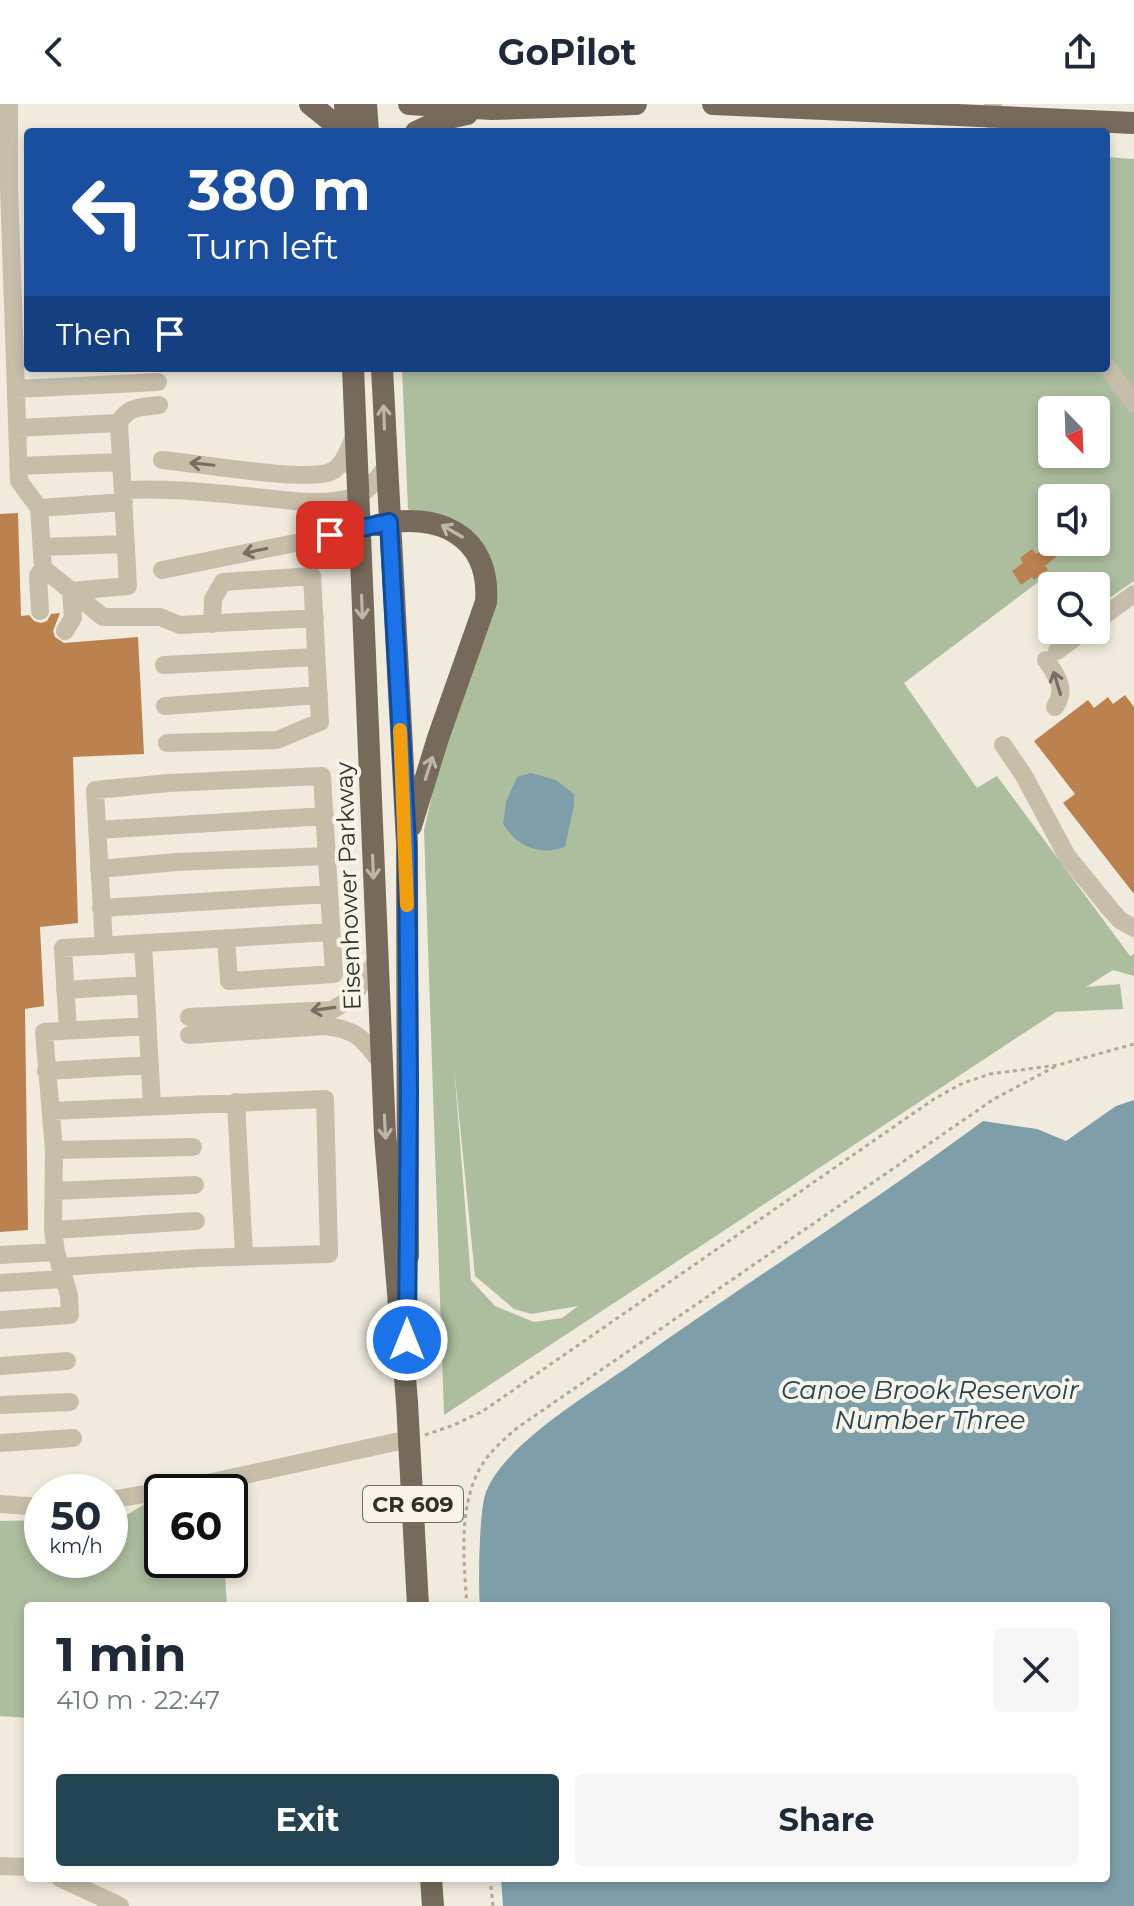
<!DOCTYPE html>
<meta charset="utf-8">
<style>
:root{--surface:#fff;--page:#f6f6f7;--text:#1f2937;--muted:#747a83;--accent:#224453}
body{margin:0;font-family:Montserrat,sans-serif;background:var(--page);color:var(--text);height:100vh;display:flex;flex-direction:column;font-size:30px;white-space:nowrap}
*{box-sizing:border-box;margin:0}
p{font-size:26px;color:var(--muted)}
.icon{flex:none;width:44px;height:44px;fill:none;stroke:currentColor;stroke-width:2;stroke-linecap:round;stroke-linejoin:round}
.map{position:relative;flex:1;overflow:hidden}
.side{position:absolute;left:24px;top:1498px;width:1086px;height:280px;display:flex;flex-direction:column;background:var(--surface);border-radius:8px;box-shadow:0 4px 12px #0003}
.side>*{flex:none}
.guide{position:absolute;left:24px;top:24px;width:1086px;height:244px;border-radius:8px;box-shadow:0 4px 12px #0003;background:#1a4fa0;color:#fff;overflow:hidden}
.needle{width:52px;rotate:157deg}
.fabs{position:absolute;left:1038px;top:292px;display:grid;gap:16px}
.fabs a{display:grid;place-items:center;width:72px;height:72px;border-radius:8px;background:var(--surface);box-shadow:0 4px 12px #0003;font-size:40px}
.speed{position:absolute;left:24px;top:1370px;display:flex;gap:16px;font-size:40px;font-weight:700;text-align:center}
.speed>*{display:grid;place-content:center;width:104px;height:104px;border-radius:50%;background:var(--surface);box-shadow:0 4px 12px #0003;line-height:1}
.speed small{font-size:20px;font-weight:400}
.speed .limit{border:4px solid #111;border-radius:12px;background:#fff;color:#111}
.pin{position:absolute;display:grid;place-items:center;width:68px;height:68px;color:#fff;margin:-34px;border-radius:16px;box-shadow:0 4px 12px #0006}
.me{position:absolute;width:88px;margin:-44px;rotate:0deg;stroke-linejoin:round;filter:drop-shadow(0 0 6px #0008)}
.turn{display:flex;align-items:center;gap:28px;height:168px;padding:0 32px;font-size:36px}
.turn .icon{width:104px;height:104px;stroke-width:2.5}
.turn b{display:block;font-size:56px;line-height:68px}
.then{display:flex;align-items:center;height:76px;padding:0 32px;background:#0003;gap:16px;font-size:30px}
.round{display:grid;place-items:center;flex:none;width:84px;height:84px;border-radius:8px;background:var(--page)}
.headline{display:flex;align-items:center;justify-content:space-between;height:136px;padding:0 32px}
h1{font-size:48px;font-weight:700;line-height:60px}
.primary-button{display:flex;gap:16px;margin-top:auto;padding:16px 32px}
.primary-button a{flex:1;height:92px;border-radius:8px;background:var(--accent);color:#fff;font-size:32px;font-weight:700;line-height:92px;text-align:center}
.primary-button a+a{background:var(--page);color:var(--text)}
header{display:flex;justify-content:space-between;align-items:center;height:104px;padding:0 32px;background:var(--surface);font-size:36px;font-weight:700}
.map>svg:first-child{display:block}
.green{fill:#acbe9e;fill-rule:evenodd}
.water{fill:#7e9faa}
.building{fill:#bb8250}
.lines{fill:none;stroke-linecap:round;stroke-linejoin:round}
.path{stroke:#b3a894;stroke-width:3;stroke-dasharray:4 4;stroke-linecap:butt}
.minor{stroke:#c7beaa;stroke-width:18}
.major{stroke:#766a5b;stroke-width:22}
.oneway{stroke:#beb6a9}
.oneway2{stroke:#776f63}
.route-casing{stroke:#114b97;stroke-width:20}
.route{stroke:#1a73e8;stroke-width:14}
.slow{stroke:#f59e0b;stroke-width:14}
.labels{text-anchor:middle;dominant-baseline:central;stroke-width:8;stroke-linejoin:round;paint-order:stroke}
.shield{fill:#f8f4e9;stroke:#706a63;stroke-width:2}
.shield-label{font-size:22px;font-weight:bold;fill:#352f29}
.street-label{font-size:24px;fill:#352f29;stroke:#f8f4e9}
.water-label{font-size:26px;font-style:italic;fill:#224453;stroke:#f8f4e9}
</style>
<header><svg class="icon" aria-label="back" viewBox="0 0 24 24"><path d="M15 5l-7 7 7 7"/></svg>GoPilot<svg class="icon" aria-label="share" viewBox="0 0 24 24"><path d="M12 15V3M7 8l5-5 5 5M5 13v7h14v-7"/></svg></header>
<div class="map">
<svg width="1134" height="1802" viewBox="0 0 1134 1802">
<rect width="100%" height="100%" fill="#f0ebdd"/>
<path class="green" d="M1106 53 1134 55V477L1108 495C1087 474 1076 468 1045 473L904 579 977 684 997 672 1130 852 1134 850V872L1113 866 1086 883 1120 880 1123 905 1056 908 444 1311 424 726 438 665 495 503 480 436 408 405 402 264H1106ZM1052 306H1096V350H1052ZM1052 394H1096V438H1052ZM454 962 475 1172 514 1205 531 1210 578 1202 562 1214 534 1218 495 1202 471 1176Z
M162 1389V1456H224L227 1502H28V1614L0 1612V1417L42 1416V1456H110V1414H122Z"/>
<path class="water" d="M531 669 556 676 574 690V701L565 743C539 752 518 743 503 720L506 698 517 673Z
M1134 996V1802H503L501 1774H1106V1502H480C478 1481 479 1405 486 1388 505 1339 593 1288 635 1258 750 1176 870 1101 983 1017L1037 1025 1066 1037 1116 1002Z"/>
<path class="building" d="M18 409 21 512 29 511 34 517 41 519 47 517 51 510 60 509 53 527 55 533 64 539 138 533 144 650 73 653 78 819 40 823 44 902 25 905 28 1126 0 1128V410Z
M1048 442 1056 453 1045 462 1048 466 1034 476 1032 473 1021 481 1012 467 1023 459 1020 454 1032 445 1036 450Z
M1125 591 1134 603V790L1063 699 1075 690 1034 637 1088 596 1094 604 1108 593 1113 600Z"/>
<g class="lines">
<path class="path" d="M425 1331 454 1321 483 1307 934 995 963 979 990 970 1058 961 1134 940
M467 1502C464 1458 458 1406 479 1366 488 1349 503 1336 517 1324L994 995 1058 961
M490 1774 493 1802"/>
<path class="minor" d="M9 0V83L19 377 39 404 43 464 103 513H160L180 521 315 514
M993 0 997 28
M1106 262 1134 299
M16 285 158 278
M17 324 119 319
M162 356C195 359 304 378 330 368 343 363 349 345 354 333
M18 362 121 358
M123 386C165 384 204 388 246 392 281 395 322 404 356 392 370 386 377 374 386 363
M39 404 124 398
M42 443 126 440
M162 466 359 426
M40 507 38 472 43 464
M1096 517 1134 490
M65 527 73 514 71 487 128 482 119 319C127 302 142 303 159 301
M1057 547 1085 526
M1046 556C1057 572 1067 585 1055 603
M164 561 316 553
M165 602 319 591
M167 639 277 636 320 618 312 472 223 478 213 495 212 520
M1003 641 1023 670 1067 752 1110 805 1120 816 1134 824
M97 726 325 712
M99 765 177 758 327 752
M101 804 329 790
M143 839 152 1001
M104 842 95 686 169 679 322 672 334 870 229 877 226 834
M65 886 145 881
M189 913 332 906 352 894 377 856
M68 927 63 844 331 828
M189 931 326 922C358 926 363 935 382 960
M46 967 150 961
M236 998 244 1152
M51 1007 325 995 329 1150 199 1154 60 1163
M54 1046 193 1043
M54 1087 195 1081
M53 1126 196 1117
M0 1151 56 1148
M0 1179 63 1175
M0 1216 70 1211 69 1191 56 1148 53 1126 54 1046 44 928 148 922
M0 1262 67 1257
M0 1301 70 1298
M0 1339 73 1334
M110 1396 203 1380 409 1335
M0 1400 42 1403
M0 1762 28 1763
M60 1774 120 1802"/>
<path class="major" d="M310 0 331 17 337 28
M345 0 346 28
M366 0 368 28
M409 0 492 5 636 0
M713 0 1134 19
M416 28 444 15 467 10
M353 264 385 1031 407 1298 418 1502
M382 264 407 739 408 1152
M378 421C436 407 491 430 486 498L438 634 411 722
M431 1774 433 1802"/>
</g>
<defs><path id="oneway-shaft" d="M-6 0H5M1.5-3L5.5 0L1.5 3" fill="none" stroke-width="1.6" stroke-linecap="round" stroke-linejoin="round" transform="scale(2)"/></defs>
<g class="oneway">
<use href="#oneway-shaft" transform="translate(384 313) rotate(-92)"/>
<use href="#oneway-shaft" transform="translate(452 427) rotate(-150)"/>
<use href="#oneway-shaft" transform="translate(362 503) rotate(88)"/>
<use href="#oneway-shaft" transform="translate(429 664) rotate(-72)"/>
<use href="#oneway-shaft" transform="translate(373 763) rotate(88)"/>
<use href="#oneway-shaft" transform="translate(385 1023) rotate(87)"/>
</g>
<g class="oneway2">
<use href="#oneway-shaft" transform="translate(202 360) rotate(-174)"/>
<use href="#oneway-shaft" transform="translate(255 447) rotate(168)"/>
<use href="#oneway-shaft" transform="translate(1057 579) rotate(-107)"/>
<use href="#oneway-shaft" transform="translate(323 905) rotate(172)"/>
</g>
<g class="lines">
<g class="route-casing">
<path id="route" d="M330 431 389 418 407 739 409 987 407 1236"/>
</g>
<use href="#route" class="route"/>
<path class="slow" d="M400 626 407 801"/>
</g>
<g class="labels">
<rect class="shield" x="363" y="1382" width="100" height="36" rx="6"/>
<g class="shield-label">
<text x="413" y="1400">CR 609</text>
</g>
<g class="street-label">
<text transform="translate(348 782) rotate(-92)">Eisenhower Parkway</text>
</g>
<g class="water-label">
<text x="930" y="1286">Canoe Brook Reservoir<tspan x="930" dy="30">Number Three</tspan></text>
</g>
</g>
</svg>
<div class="fabs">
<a><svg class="needle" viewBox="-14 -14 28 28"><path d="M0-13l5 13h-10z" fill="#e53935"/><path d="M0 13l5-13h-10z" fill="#747a83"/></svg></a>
<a><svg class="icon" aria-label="sound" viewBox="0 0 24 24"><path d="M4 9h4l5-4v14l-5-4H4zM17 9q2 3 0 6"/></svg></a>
<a><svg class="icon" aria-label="search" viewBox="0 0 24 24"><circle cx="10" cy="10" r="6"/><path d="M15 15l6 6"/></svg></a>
</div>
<div class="speed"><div>50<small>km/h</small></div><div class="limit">60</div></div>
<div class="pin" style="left:330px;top:431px;background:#d93025"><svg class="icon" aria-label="arrive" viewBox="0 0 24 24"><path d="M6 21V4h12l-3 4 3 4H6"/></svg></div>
<svg class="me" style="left:407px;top:1236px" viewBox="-20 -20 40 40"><circle r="17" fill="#1a73e8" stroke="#fff" stroke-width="3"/><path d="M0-11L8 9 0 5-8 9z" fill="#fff"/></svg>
<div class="guide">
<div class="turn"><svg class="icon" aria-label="left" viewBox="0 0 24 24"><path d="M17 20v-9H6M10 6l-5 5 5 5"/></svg><div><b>380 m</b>Turn left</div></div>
<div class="then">Then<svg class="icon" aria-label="arrive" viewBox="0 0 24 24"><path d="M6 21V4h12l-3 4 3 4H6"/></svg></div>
</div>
<section class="side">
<div class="headline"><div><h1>1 min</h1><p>410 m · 22:47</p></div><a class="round"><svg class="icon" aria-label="close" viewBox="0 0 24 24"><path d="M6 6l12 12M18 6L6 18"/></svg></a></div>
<div class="primary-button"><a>Exit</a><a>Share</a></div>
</section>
</div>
